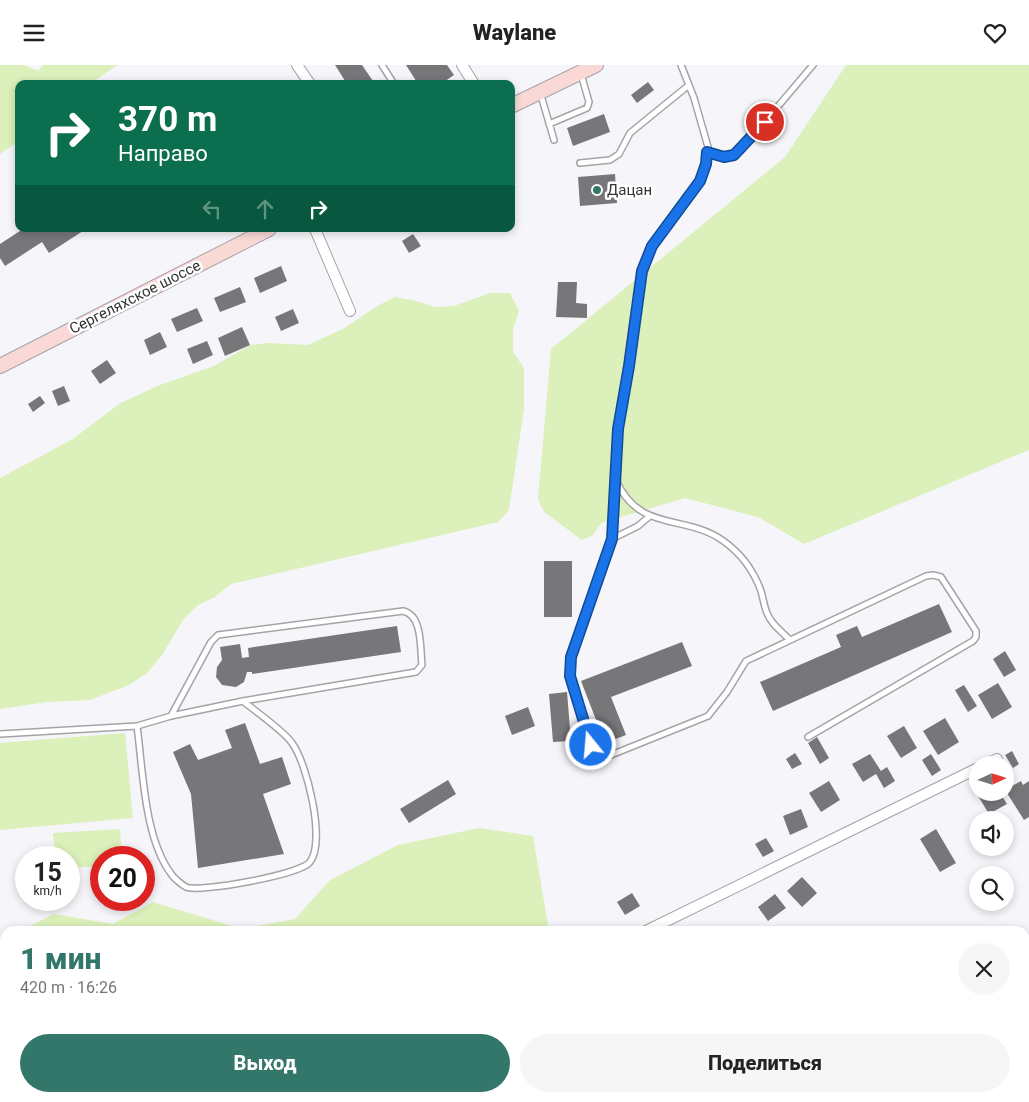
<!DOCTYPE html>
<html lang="ru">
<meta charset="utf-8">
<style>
:root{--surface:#fff;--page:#f6f6f6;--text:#222;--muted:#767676;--accent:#33776a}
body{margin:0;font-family:Roboto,sans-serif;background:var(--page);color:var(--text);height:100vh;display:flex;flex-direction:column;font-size:19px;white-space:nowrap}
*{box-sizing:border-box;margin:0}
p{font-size:16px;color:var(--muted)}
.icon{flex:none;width:28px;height:28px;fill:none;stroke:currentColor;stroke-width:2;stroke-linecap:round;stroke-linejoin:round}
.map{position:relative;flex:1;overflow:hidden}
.details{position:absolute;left:0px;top:861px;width:1030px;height:176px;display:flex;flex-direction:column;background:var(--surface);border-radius:15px 15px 0 0;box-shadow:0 2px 8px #0003}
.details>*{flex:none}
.guide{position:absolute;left:15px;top:15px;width:500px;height:152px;border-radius:10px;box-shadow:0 2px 8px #0003;background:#0b6e4f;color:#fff;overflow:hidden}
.needle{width:32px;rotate:86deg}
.fabs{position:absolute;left:969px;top:691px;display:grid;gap:10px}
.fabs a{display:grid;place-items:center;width:45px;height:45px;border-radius:50%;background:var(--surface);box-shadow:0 2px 8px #0003;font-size:25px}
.speed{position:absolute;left:15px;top:781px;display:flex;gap:10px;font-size:25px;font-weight:700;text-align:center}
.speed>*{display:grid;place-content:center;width:65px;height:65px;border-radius:50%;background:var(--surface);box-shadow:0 2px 8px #0003;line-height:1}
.speed small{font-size:12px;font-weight:400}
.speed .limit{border:8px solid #d22;background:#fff;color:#111}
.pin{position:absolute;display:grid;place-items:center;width:42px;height:42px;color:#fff;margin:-21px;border:2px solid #fff;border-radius:50%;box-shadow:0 1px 5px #0007}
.me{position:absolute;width:55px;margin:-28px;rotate:343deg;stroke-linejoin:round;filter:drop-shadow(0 0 4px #0008)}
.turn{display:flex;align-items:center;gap:18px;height:105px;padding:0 20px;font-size:22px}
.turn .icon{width:65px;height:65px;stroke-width:2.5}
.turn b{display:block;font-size:35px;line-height:42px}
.lanes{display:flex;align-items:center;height:48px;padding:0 20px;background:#0003;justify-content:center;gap:25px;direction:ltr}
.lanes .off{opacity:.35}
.round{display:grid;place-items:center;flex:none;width:52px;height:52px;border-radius:26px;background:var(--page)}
.summary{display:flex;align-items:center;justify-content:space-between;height:85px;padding:0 20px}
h1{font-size:30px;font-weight:800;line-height:38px;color:var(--accent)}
.primary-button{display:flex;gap:10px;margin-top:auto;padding:10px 20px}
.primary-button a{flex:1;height:58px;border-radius:30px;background:var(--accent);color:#fff;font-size:20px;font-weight:800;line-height:58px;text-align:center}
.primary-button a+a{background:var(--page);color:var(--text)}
header{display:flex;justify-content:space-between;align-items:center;height:65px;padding:0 20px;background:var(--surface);font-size:22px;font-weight:800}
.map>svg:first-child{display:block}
.green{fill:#dbf0ba}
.building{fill:#77777a}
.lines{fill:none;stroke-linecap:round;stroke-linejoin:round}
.service-casing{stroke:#a4a4a7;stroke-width:8}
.minor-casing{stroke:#a4a4a7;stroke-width:12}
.secondary-casing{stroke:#a4a4a7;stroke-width:16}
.service{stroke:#fff;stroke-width:5}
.minor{stroke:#fff;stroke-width:10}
.secondary{stroke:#fad8d6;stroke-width:14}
.route-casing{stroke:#114b97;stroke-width:12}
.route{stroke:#1a73e8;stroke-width:9}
.poi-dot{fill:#33776a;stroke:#fff;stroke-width:2}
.labels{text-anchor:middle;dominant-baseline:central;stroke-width:5;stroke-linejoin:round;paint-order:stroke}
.poi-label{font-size:15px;fill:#353536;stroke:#fff;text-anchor:start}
.street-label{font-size:15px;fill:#353536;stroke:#fff}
</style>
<header><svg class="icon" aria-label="menu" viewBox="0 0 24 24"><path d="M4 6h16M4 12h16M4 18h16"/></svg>Waylane<svg class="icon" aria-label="heart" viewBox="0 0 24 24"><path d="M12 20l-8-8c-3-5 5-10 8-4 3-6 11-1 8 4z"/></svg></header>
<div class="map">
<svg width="1029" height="1037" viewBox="0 0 1029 1037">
<rect width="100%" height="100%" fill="#f6f6fa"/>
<path class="green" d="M0 0H24L38 6 43 0H118L89 19H19V76L0 89Z
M846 0H1029V385L804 479 758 452 685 433 601 458 593 470 582 475 544 447 538 434 551 284 785 92Z
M490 228H510L519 246 513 264V287L524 303V344L509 445 498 457 231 519 215 532 198 540 183 555 162 590 147 608 129 620 90 635 47 637 0 644V413L73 374 119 339 157 321 214 301 250 280 269 278 308 280 343 264 379 240 395 232 416 236 435 242 454 241Z
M125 668 133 753 0 765V678Z
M479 763 533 771 549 866H19L54 849 113 859 153 837 242 864 295 854 330 815 398 780Z
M120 764 122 792H101V801L69 803V792H55L53 768Z
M5 873V981L0 974V876Z
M297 1033H553L552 1037H299Z"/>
<path class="building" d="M335 0H362L375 19H347Z
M406 0H447L454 10 441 19H418Z
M648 17 654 25 637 38 631 30Z
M604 49 610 67 573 81 567 63Z
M615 109 617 138 580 141 578 112Z
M23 164H33L34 166 38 164H86L49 188 42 177 5 201 0 193V179Z
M413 169 421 181 409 188 402 176Z
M281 201 287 216 260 228 254 213Z
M558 217H577L576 238 587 239V253L556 252Z
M240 222 246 237 220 247 214 233Z
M197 243 203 256 177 267 171 254Z
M293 244 299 258 281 266 275 252Z
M242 262 250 280 225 291 218 273Z
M160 267 167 282 150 290 144 275Z
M207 276 213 290 193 299 187 284Z
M107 295 116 308 100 319 91 306Z
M64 321 70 336 58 341 52 326Z
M40 331 45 338 33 347 28 339Z
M544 496H572V552H544Z
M939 539 952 567 773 646 760 617 841 582 836 570 857 561 862 572Z
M397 561 401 587 252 609V607H247L244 617 236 622 222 620 216 612 217 602 222 595 220 582 240 579 242 593 249 592 248 583Z
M682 577 692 601 611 632 626 670 605 678 581 616Z
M1005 586 1016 605 1004 612 993 594Z
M998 618 1012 642 992 654 978 630Z
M964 620 977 641 968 647 955 625Z
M567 627 571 676 553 677 549 629Z
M528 642 535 661 512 670 505 651Z
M945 653 959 677 938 690 923 666Z
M245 658 260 699 282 692 291 719 263 729 284 789 198 803 191 729 173 687 190 679 198 695 232 683 225 665Z
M904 661 917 683 901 693 887 671Z
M817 672 829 693 820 699 808 678Z
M1012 686 1019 699 1013 703 1005 690Z
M795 688 802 699 792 704 786 694Z
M870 689 881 706 887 702 895 716 884 723 876 709 863 717 852 699Z
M931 689 941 705 932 711 922 695Z
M448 715 456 729 409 758 400 744Z
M829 716 840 735 821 747 809 728Z
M1021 716 1023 720 1029 716V752L1024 755 1005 725Z
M978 725V728H1000L1007 739 989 749 975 726Z
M801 744 808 762 790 770 783 751Z
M936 764 956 798 940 807 920 774Z
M766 773 774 786 763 792 755 779Z
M802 812 817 828 802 842 787 826Z
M632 828 640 841 625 850 617 837Z
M775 829 786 843 768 856 758 842Z
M1029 884V896L1025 893Z
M1025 927 1029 930 1025 939Z
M1027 979 1029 980V999L1025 996Z
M14 1032H26L30 1034 29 1037H13Z
M37 1032 48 1037H35Z"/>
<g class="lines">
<g class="service-casing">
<path id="service" d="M382 0 394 19
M681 0 694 33 708 82 706 99 700 116 652 181 642 206 629 301 618 365 612 474 571 592 570 611 591 680 599 687 611 690 708 651 727 627 746 596 926 511 933 510 941 512 976 566V572L973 576 808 672
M540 27 554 75
M549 59 587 43 589 37 581 9
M707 87 727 92 741 85 813 0
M580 98 610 95 619 89 630 68 689 20
M616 415C639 468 685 449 722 475 741 488 753 504 761 526 763 533 764 541 767 548 771 559 781 566 789 574
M612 474 638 461 650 451
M137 661C143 705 144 774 172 810 174 813 182 820 186 822 200 828 302 809 310 797 326 776 307 698 292 678 283 665 256 647 243 636
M0 669 137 661 171 651 243 636 416 607 422 600C420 584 423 550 403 546L218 570 211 577 171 651
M1025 961 1029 955"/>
</g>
<g class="minor-casing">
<path id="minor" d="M297 0 310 19
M462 0 474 19
M315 164 350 246
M985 700 997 694
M646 866 978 703
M622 1032 638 1037
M996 1032 1003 1037
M578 1037 580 1032
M678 1037 689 1032"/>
</g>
<g class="secondary-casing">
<path id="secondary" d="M511 41 596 0
M0 301 269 164"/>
</g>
<use href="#service" class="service"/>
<use href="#minor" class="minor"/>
<use href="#secondary" class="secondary"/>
</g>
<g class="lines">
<g class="route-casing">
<path id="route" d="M591 680 570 611 571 592 612 474 618 364 629 301 642 206 652 181 700 116 706 99 707 87 724 92 734 90 765 57"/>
</g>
<use href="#route" class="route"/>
</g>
<circle class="poi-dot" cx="597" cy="125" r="5"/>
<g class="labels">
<g class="poi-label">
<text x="607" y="125">Дацан</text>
</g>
<g class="street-label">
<text transform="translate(135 232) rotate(-27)">Сергеляхское шоссе</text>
</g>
</g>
</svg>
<div class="fabs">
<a><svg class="needle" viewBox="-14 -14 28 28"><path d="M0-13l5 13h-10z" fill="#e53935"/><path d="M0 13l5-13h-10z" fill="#767676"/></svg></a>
<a><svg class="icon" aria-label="sound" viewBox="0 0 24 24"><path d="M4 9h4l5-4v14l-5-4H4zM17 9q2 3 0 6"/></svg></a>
<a><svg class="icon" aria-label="search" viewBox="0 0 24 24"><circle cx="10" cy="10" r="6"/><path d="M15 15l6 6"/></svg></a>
</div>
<div class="speed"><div>15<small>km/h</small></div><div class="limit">20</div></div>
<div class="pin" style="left:765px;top:57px;background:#d93025"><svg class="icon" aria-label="arrive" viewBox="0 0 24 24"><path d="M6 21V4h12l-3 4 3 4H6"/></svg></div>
<svg class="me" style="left:591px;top:680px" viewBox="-20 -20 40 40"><circle r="17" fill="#1a73e8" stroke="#fff" stroke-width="3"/><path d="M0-11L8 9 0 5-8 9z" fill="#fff"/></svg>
<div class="guide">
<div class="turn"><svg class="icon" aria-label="right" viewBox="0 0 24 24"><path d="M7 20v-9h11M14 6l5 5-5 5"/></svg><div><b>370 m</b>Направо</div></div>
<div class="lanes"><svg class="icon off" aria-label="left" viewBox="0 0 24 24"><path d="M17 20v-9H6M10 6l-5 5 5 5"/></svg><svg class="icon off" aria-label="ahead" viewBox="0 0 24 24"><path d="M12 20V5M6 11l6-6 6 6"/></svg><svg class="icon" aria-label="right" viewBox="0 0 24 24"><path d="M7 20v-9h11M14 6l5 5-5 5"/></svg></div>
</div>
<section class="details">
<div class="summary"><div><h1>1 мин</h1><p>420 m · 16:26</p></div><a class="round"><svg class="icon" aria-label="close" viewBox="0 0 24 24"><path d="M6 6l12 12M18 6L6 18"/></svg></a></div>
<div class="primary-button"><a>Выход</a><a>Поделиться</a></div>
</section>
</div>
